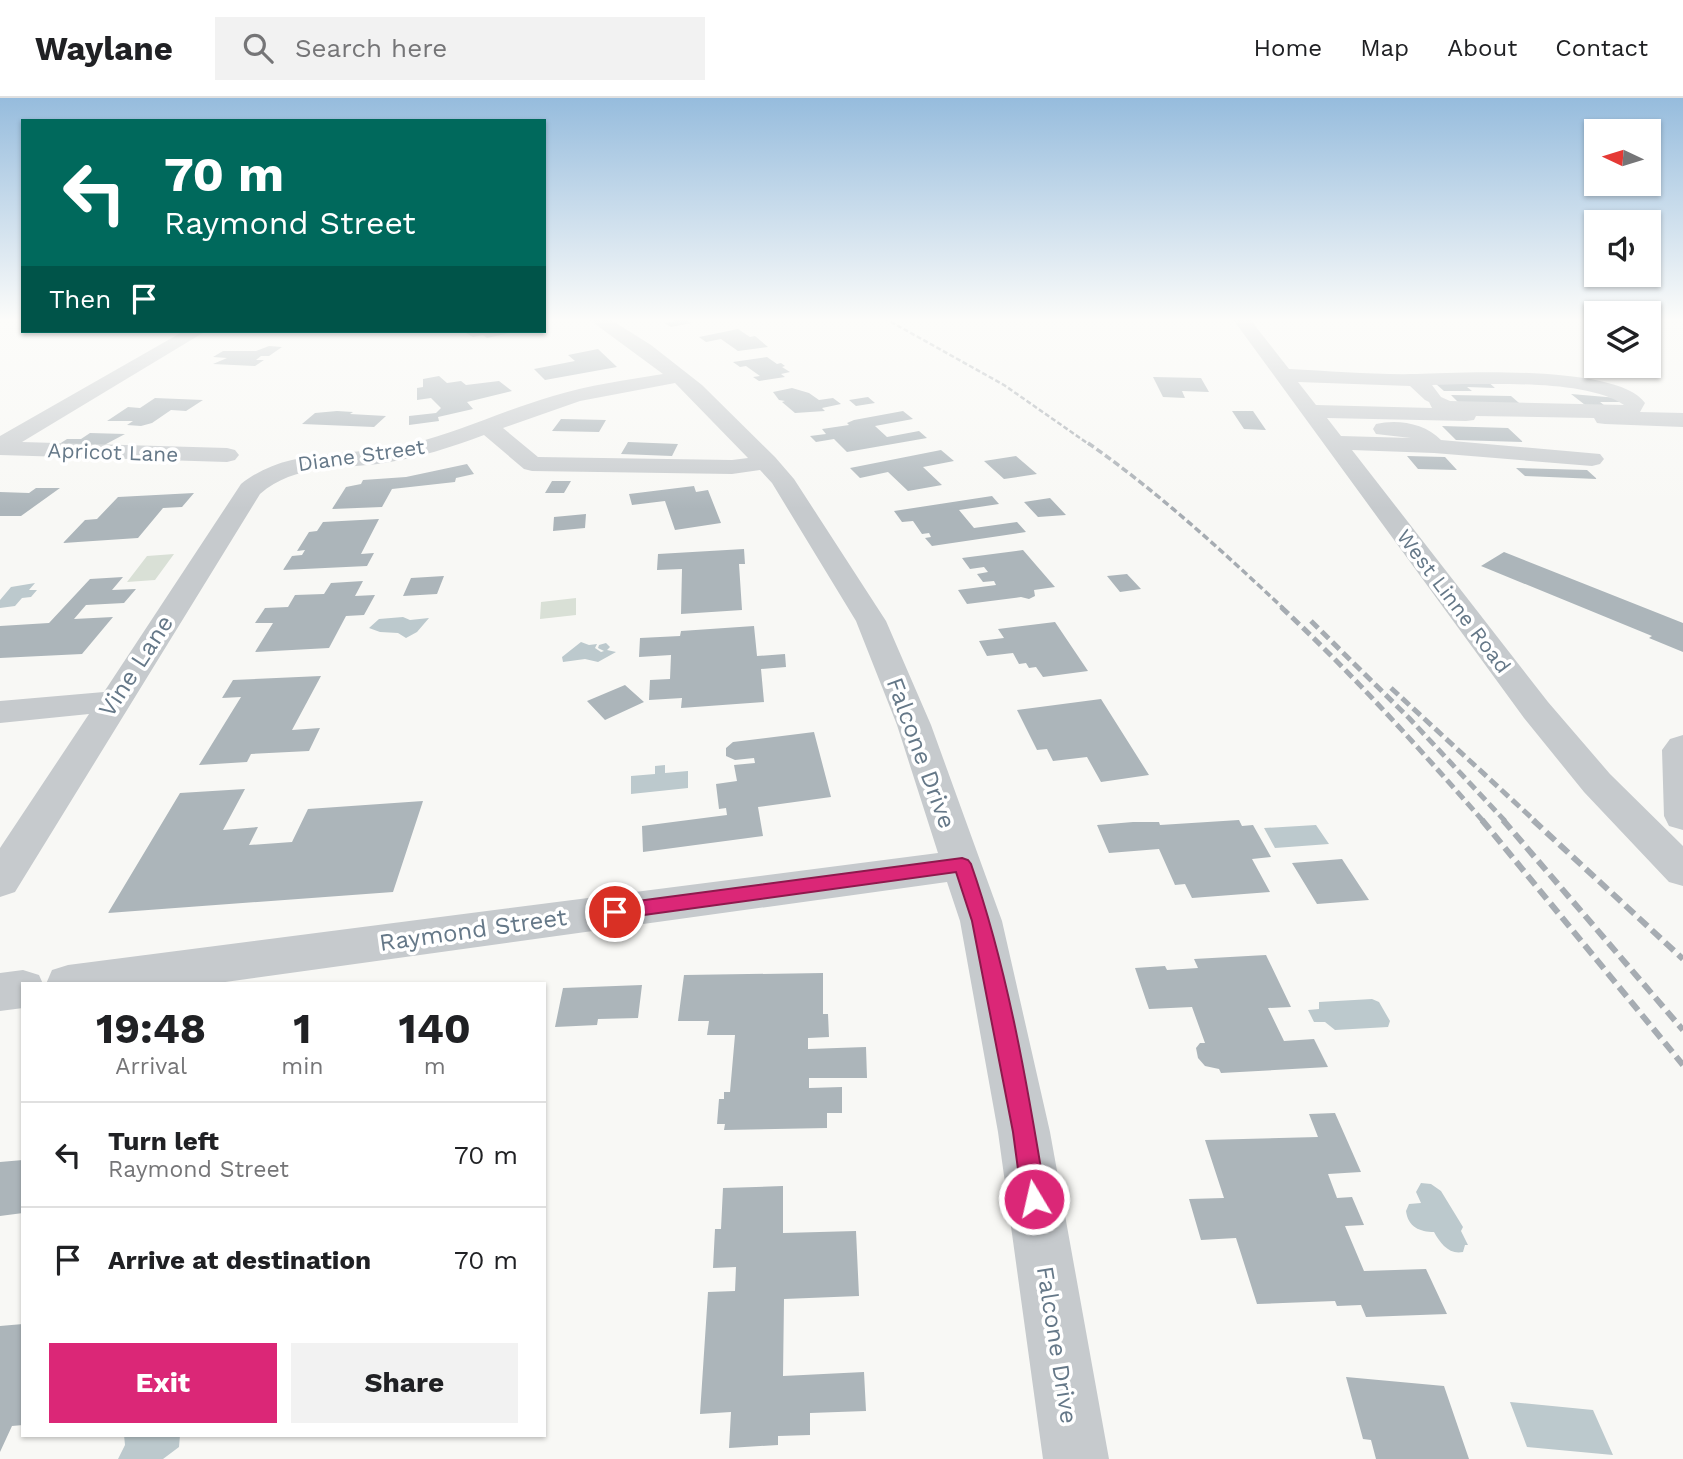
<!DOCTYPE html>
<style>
:root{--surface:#fff;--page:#f2f2f2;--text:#202124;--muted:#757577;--line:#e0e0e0;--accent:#db2777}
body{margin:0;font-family:"Work Sans",sans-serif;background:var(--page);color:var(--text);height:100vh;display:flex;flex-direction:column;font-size:26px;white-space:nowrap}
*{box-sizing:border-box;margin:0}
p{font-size:23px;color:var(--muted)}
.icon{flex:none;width:38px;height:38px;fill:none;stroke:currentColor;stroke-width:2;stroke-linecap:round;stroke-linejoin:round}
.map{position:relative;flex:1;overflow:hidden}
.panel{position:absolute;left:21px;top:884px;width:525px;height:455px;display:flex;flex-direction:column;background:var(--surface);border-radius:0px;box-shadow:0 2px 5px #0004}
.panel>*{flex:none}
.hud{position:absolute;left:21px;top:21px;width:525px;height:214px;border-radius:0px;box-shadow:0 2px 5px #0004;background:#00695c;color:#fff;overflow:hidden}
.needle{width:46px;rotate:274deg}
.fabs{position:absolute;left:1584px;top:21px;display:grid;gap:14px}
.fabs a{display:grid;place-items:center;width:77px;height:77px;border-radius:0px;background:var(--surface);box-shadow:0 2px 5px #0004;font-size:35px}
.pin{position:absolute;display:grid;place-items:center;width:60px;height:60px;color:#fff;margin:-30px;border:4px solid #fff;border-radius:50%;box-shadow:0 2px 7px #0007}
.me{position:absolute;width:77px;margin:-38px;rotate:351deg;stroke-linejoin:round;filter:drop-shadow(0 0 5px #0008)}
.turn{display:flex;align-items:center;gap:24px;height:147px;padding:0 28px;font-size:32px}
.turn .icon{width:91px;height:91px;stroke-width:2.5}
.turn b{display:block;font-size:49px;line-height:60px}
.then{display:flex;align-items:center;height:66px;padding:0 28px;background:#0003;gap:14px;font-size:26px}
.eta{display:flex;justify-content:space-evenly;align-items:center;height:119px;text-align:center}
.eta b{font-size:42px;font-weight:700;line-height:49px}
.button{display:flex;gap:14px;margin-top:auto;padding:14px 28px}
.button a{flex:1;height:80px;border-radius:0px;background:var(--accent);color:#fff;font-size:28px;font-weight:700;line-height:80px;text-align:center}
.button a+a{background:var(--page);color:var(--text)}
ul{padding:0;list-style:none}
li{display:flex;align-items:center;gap:21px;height:105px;padding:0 28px;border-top:2px solid var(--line)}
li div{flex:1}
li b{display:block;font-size:26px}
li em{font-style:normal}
header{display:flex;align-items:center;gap:42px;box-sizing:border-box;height:98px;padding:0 35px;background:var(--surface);border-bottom:2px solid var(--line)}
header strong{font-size:33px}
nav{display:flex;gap:38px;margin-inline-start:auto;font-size:24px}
.search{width:490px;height:63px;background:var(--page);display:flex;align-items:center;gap:18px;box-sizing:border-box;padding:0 24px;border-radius:0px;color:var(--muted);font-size:26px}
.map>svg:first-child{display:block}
.green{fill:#d9e0d6}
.water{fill:#bcc9cd}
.building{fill:#acb5ba}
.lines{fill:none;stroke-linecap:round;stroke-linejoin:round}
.minor{fill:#c6cacd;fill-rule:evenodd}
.rail-far3{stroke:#a6acb2;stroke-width:2.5;stroke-dasharray:5 2.5;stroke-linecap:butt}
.rail-far2{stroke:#a6acb2;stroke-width:3.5;stroke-dasharray:7 3.5;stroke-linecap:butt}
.rail-far1{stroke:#a6acb2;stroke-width:5;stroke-dasharray:10 5;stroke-linecap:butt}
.rail{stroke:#a6acb2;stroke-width:6;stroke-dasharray:12 6;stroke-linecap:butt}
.route{fill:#db2777;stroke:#8e194d;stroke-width:2}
.labels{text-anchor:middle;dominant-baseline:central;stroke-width:7;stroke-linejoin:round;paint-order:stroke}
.far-street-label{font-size:21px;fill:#657888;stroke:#fff}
.street-label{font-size:24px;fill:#657888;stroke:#fff}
</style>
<header>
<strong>Waylane</strong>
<div class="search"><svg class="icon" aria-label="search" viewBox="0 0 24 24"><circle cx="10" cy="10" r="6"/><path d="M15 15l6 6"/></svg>Search here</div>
<nav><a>Home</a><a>Map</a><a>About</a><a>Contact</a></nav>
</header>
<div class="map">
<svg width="1683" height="1361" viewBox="0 0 1683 1361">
<rect width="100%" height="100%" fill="#f8f8f5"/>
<path class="green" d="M174 456 155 482 127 484 147 458Z
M576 500V517L540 521 541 504Z"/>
<path class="water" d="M35 485 29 492H37L31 499 22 500 15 508 0 510V502L11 489Z
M403 519 410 522 429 520 417 534 406 540 398 535 380 534 369 530 379 521Z
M581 544 589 547 597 546 595 550 601 554 604 553 598 550 599 547 606 545 610 549 607 552 616 554 598 564 585 561 563 564 562 559Z
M665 667V675L688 673V690L631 696V678L655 676V668Z
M1316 727 1329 746 1275 750 1264 730Z
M1372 901 1379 904 1390 923 1388 929 1335 932 1325 924H1314L1308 912 1319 911V904Z
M1421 1085 1431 1086 1441 1093 1463 1129 1461 1133 1468 1147H1465L1463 1154C1449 1157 1440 1145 1434 1134 1420 1134 1408 1129 1406 1113L1409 1106 1421 1105 1416 1094Z
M1510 1304 1593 1312 1613 1357 1527 1349Z
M124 1337H180L179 1349 163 1361H118L125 1347Z"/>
<path class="building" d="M671 220H694V222L687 223 691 225 671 229 665 225 675 223Z
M738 231 750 239 755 238 768 249 738 253 721 241 706 244 699 239Z
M520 233 487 240 483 237 473 239 464 234Z
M269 248 282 249 269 258H261L256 262H264L255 268 213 266 227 260 213 259 223 253H256Z
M598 251 617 269 545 282 534 271 575 263 568 257Z
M767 259 777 266 781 265 785 268 782 269 790 274 781 276 785 279 759 283 753 279 760 278 746 268 740 269 733 264Z
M439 278 447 285 461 283 466 287 499 283 512 293 467 304 473 311 438 319 439 323 409 327V318L436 315 441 310 431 300 417 302V290L423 289V281Z
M1153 279 1201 280 1209 294 1182 293 1185 300 1163 299Z
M1485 281 1495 290 1467 289 1472 293H1444L1436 286Z
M792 290 809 295 819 302 833 300 841 306 822 310 825 313 795 315 782 304 785 303 779 302 773 294Z
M1571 296 1618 300 1624 304H1600L1609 311 1589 310Z
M1451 297 1511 298 1526 311 1460 306Z
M868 299 875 305 856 308 849 302Z
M155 300 203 302 186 313 171 312 152 325 141 328 127 327 133 323H107L128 309 140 310Z
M337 313 353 314 350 316 386 318 374 329 302 326 315 315Z
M903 313 913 321 875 328 887 339 919 333 927 340 847 354 834 341 816 344 810 338 826 336 822 331 849 327 847 325 854 322Z
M1232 313H1253L1266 332 1244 331Z
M561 321 606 322 599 334 552 333Z
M1442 328 1508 330 1523 344 1456 342Z
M90 335 125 336 93 353 50 352 67 341H81Z
M628 344 678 346 672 358 621 356Z
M941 352 954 363 923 369 942 387 908 393 888 374 860 380 850 370Z
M1016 358 1037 376 1004 381 984 363Z
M1407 358 1445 359 1457 372 1418 371Z
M467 366 474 376 456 380 455 384 392 391 382 409 332 411 346 389 361 386 363 382 406 379Z
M1516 370 1587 372 1597 381 1525 378Z
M552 383H571L564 395H545Z
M694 388 696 394 708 392 721 425 675 432 665 403 632 407 629 396Z
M36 390H60L21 418H0V394L29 395Z
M194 395 182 409 163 410 138 440 63 445 85 422 97 421 118 399Z
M992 398 999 406 959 412 974 430 1017 424 1026 434 932 448 925 440 931 439 929 435 922 436 913 423 902 424 894 413Z
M1050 400 1066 417 1038 419 1024 404Z
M586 416 585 430 553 433 554 419Z
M379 421 361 456 374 455 367 468 283 472 292 458 302 457 305 452 297 453 309 434 317 433 323 424Z
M744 451 745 466H739L742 512 681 516 682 471 657 472 658 456Z
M1023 452 1055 489 1034 492 1035 498 1029 501 1021 499 967 506 958 492 996 487 994 483 983 484 977 476 988 474 984 469 970 471 962 460Z
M1504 454 1683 525V554L1649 540 1652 538 1481 468Z
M1127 476 1141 491 1120 494 1107 478Z
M444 478 437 496 403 498 411 480Z
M123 479 112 492 136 491 124 505 86 507 74 521 113 519 82 556 0 560V528L49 525 90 481Z
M363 483 355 498 375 497 364 517 346 518 329 550 255 554 273 525H255L265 510 288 509 295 497 324 496 331 485Z
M1055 524 1088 573 1043 579 1036 569 1029 570 1026 565 1019 566 1013 555 987 558 979 543 1004 540 998 531Z
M754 528 757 558 785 556 786 569 761 571 764 604 681 610 682 600 649 602 650 582 670 581 671 557 639 559 640 540 680 538 681 533Z
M321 578 292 632 320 630 309 653 251 656 247 664 199 667 241 599 222 600 233 582Z
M625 587 644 604 605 622 587 603Z
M1101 601 1149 677 1101 684 1087 659 1053 663 1047 651 1037 652 1017 612Z
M814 634 831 699 758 709 763 738 643 754 642 728 727 717 726 710 719 711 716 686 737 683 734 667 755 665 754 660 735 662 726 658V650L733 644Z
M245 691 223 732 258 729 249 747 292 744 308 711 423 703 393 794 108 815 180 695Z
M1239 722 1242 728 1253 727 1271 759 1252 761 1270 794 1192 800 1185 786 1175 787 1159 751 1109 755 1097 727 1133 724H1159L1160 727Z
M1342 761 1369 802 1317 806 1292 765Z
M1266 857 1291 909 1268 910 1284 943 1314 941 1328 969 1221 975 1219 971 1205 968 1198 960 1196 950 1200 945H1205L1192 909 1149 911 1135 870 1165 868 1167 872 1198 870 1194 861Z
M823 875V916H828L829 939 808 940V951L866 949 867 980H809V990L842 989V1015H827V1030L724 1032 725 1026H717L719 1001H724V994H730L735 937H707L709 923H678L684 877Z
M642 887 638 920 598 921 597 927 555 929 563 890Z
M1335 1015 1361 1074 1328 1076 1337 1100 1352 1099 1364 1127 1345 1128 1364 1173 1426 1171 1447 1216 1366 1219 1361 1207 1337 1208 1335 1203 1257 1206 1236 1140 1201 1142 1189 1101 1224 1100 1205 1042 1318 1039 1309 1016Z
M23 1062V1115L0 1118V1064Z
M783 1088V1135L856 1133 859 1198 784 1201 783 1278 864 1274 866 1313 810 1315V1337L778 1338V1347L729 1350 731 1314 700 1316 708 1194 735 1193 736 1169 713 1170 715 1131H721L723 1090Z
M23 1226V1327L12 1328 0 1354V1228Z
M1346 1279 1444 1288 1469 1361H1376L1371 1342 1363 1341Z"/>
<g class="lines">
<path class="minor" d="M587 220H608L651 247 702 287 775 359 794 381 886 523 931 627 1002 823 1050 1034 1109 1361H1043L998 1034 960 823 947 784 211 886H46L52 872 68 867 938 755 897 627 856 523 772 385 760 372 732 376 532 373 524 371 484 337C452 349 418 360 384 365 339 372 296 365 260 396L15 794 0 799V750L89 616 0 625V603L104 594 241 386C290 347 353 360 411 346 459 334 505 312 553 298 589 287 626 282 663 276ZM675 285 748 360 732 362 538 359 503 330 580 303Z
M1232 220H1249L1289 271C1331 273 1375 277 1417 276 1462 274 1619 267 1645 305L1640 314 1683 315V329L1605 326 1597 325 1594 320 1476 318 1474 322 1466 323 1327 320 1341 338 1411 340 1376 336 1373 331 1376 326C1397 321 1425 325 1441 342L1600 356 1604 361 1600 366 1592 368 1434 355 1352 352 1548 604 1610 676 1683 748V788L1669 784 1584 694 1524 620ZM1298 284 1410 288 1425 302 1429 304 1432 310 1316 307ZM1463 286C1505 286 1589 283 1624 307L1450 303 1441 299 1432 287Z
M184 233H206L22 344 227 350 235 352 239 357 235 362 227 364 0 357V338Z
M1683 637V732L1669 728 1664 718 1662 652 1670 641Z
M23 872 39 877 43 886H23V910L0 913V875Z"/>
<path class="rail-far3" d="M884 220 1004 287 1090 347"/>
<path class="rail-far2" d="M1088 345C1158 394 1221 452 1283 510"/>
<path class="rail-far1" d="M1281 509C1353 576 1418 649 1483 723
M1311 523 1409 620 1505 723
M1391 590 1535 723"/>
<path class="rail" d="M1482 722 1683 967
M1503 722 1683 932
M1533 722 1683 861"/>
</g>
<linearGradient id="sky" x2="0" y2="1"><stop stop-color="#96bcdd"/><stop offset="0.54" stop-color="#fcfcfa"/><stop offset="1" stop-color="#fcfcfa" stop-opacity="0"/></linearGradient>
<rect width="1683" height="411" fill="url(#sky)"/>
<path class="route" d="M962 760 968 762 971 766C1008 872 1028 990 1046 1101L1043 1109 1034 1113 1026 1109 1022 1101 1013 1034 972 823 956 774 615 821 609 819 606 814 609 808 615 806Z"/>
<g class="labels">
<g class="far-street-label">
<text transform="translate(113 354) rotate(2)">Apricot Lane</text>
<text transform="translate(361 357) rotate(-8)">Diane Street</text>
<text transform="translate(1454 503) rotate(53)">West Linne Road</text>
</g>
<g class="street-label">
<text transform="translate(136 568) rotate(-57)">Vine Lane</text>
<text transform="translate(921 655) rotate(70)">Falcone Drive</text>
<text transform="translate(473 832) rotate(-8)">Raymond Street</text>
<text transform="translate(1057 1247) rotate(81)">Falcone Drive</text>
</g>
</g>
</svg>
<div class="fabs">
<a><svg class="needle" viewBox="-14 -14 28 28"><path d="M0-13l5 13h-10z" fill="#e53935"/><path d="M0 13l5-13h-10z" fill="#757577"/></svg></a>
<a><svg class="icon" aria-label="sound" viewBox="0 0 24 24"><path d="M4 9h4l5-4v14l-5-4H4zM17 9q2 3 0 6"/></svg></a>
<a><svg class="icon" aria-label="layers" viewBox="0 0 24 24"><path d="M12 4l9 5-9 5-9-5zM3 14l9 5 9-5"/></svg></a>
</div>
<div class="pin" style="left:615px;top:814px;background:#d93025"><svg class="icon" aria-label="arrive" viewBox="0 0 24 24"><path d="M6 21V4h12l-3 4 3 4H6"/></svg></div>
<svg class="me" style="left:1034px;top:1101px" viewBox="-20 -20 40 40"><circle r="17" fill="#db2777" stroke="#fff" stroke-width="3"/><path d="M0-11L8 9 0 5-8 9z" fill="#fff"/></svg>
<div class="hud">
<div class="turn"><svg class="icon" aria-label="left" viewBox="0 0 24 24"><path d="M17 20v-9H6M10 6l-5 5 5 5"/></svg><div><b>70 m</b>Raymond Street</div></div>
<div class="then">Then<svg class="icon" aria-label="arrive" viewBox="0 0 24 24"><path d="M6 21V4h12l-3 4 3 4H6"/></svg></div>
</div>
<section class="panel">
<div class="eta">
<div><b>19:48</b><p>Arrival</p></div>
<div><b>1</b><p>min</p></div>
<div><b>140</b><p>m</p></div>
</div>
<ul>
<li><svg class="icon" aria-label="left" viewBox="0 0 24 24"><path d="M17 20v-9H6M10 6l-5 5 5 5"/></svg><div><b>Turn left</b><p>Raymond Street</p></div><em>70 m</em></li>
<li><svg class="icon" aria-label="arrive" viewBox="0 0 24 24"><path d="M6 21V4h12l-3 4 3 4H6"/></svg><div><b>Arrive at destination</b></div><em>70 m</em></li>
</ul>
<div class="button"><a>Exit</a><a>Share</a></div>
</section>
</div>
